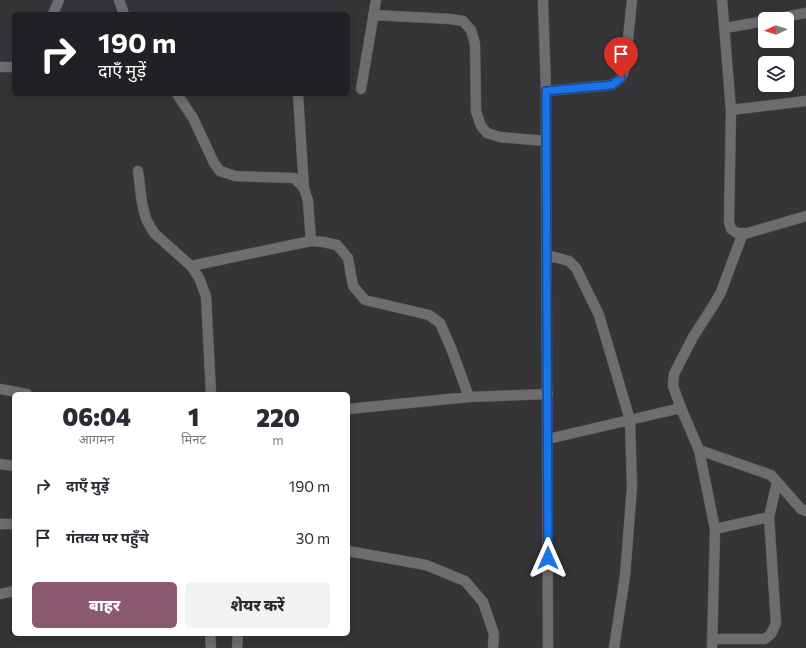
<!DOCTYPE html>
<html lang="hi">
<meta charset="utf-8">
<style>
:root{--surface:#fff;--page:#f2f2f3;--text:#2b2b33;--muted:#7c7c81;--accent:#8a586f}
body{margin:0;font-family:Commissioner,"Noto Sans Devanagari",sans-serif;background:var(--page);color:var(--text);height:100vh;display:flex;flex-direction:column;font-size:15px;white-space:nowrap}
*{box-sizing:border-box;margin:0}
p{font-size:13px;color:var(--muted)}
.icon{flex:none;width:22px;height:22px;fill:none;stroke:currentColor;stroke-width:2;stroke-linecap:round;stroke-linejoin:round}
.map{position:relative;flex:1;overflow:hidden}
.side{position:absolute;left:12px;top:392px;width:338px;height:244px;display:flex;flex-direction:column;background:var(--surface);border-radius:6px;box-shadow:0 2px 10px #0003}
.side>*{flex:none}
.guide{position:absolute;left:12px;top:12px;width:338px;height:84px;border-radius:6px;box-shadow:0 2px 10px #0003;background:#202124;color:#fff;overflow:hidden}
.needle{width:26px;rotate:267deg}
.tools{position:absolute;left:758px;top:12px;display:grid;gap:8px}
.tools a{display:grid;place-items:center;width:36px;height:36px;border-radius:6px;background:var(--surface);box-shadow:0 2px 10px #0003;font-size:20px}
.pin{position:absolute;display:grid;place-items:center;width:34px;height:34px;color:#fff;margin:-41px -17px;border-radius:50% 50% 50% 0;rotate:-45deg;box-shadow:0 0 4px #0007}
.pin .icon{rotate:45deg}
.me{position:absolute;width:44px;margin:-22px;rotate:0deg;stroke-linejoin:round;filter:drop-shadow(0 0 3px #0008)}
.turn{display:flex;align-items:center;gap:14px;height:84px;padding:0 20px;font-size:18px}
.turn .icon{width:52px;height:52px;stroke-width:2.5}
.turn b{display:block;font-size:28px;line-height:34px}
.eta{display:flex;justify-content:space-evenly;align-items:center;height:68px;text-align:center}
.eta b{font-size:24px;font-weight:800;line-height:28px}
.action{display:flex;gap:8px;margin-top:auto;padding:8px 20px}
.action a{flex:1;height:46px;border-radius:6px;background:var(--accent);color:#fff;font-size:16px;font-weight:800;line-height:46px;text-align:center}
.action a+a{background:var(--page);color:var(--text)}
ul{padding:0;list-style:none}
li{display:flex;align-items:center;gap:12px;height:52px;padding:0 20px}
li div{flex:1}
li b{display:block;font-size:15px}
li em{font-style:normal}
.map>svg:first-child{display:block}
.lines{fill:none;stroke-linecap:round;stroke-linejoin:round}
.minor-casing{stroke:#555356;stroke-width:11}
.minor{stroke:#6e6c6f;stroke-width:10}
.route-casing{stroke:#114b97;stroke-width:10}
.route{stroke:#1a73e8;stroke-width:7}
</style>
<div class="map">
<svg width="806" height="648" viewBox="0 0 806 648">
<rect width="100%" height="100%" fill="#353437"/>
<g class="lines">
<g class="minor-casing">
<path id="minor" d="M119 0 124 14
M543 0 546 91V141L548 648
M722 0 731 110 729 222 731 229 737 233H748L806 216
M53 14 59 0
M373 15 450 19 463 21 471 30 475 44 476 111 481 126 487 133 500 137 546 141
M774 19 806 13
M725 28 765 21
M0 67H14
M361 89 376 0
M546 91 612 85 621 78 625 68 632 0
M177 94 193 118 214 163 220 171 235 176 294 178 304 188 308 201 311 241
M298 94 304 188
M731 110 806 101
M138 171 142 203 146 219 154 233 191 266 199 278 206 296 211 394
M547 255 569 261 576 268 599 315 630 420 632 487 625 576 614 648
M191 266 311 241 323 242 337 245 348 258 353 286 365 300 429 315 440 323 451 348 469 397 348 409
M0 389 27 394
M469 397 548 394
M681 408 673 386 674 374 693 337 713 306 721 292 743 233
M548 439 681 408 699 450 771 475 801 509 806 511
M699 450 715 529 712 648
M0 464 14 466
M0 524H14
M715 529 769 517
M348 551 426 565 465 581 483 602 494 634 493 648
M0 594 14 591
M210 634 211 648
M713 639H765L771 634 776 623 769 517 777 482
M237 648 238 634"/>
</g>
<use href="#minor" class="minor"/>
</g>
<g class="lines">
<g class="route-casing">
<path id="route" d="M548 558 546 91 612 85 621 78"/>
</g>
<use href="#route" class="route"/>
</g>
</svg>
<div class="tools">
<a><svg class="needle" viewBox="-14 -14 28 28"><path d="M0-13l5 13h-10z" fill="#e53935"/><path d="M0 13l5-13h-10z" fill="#7c7c81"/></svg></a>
<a><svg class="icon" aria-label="layers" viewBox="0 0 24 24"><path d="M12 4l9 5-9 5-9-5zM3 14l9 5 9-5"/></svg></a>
</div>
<div class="pin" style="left:621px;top:78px;background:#d93025"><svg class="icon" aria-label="arrive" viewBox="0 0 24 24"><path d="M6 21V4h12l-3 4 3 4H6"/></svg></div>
<svg class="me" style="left:548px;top:558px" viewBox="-20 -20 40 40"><path d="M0-17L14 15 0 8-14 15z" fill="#1a73e8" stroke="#fff" stroke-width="4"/></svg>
<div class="guide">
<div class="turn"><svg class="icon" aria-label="right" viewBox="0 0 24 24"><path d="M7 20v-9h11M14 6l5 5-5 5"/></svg><div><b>190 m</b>दाएँ मुड़ें</div></div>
</div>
<section class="side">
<div class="eta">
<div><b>06:04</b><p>आगमन</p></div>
<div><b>1</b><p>मिनट</p></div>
<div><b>220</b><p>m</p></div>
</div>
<ul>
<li><svg class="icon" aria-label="right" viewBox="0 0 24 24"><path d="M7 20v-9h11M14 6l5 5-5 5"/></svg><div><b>दाएँ मुड़ें</b></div><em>190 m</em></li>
<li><svg class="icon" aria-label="arrive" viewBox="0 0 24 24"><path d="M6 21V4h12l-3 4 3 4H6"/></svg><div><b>गंतव्य पर पहुँचे</b></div><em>30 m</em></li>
</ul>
<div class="action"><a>बाहर</a><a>शेयर करें</a></div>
</section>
</div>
